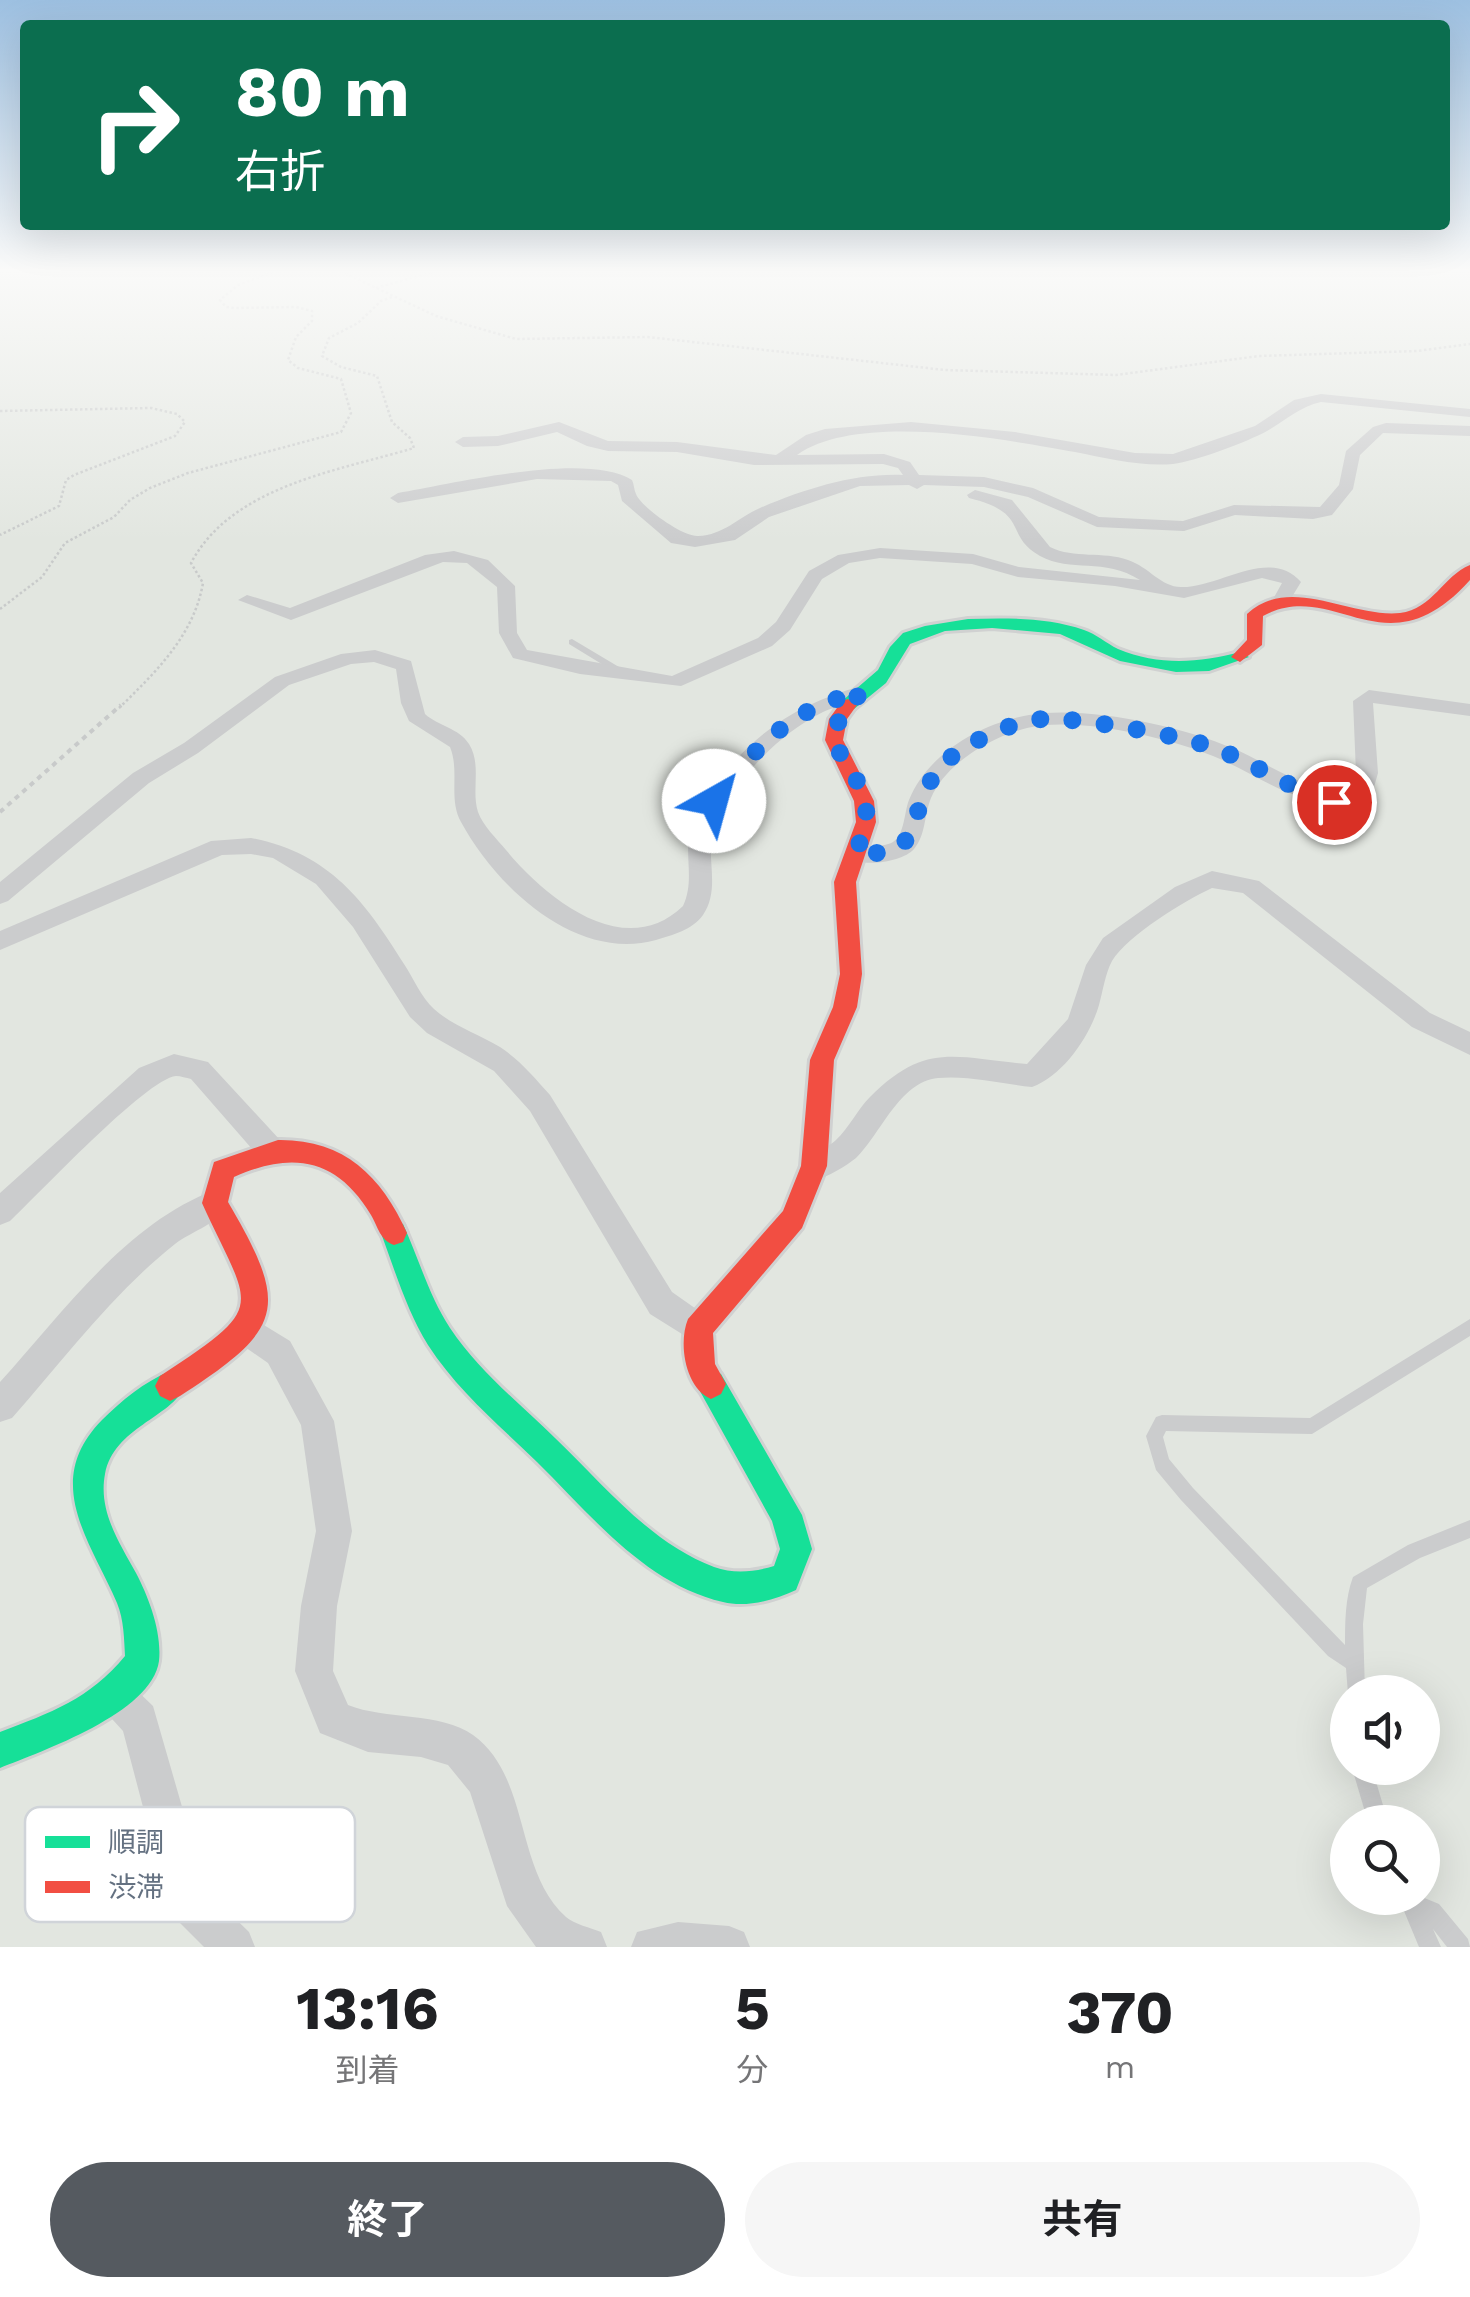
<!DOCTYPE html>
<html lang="ja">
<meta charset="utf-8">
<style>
:root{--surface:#fff;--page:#f6f6f6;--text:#202124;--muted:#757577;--accent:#555a60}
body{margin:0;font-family:"Work Sans","Noto Sans JP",sans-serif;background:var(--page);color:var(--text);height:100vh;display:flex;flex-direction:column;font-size:38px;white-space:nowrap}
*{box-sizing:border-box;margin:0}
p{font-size:32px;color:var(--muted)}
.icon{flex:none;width:55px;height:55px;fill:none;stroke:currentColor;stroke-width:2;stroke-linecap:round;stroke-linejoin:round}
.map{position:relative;height:1947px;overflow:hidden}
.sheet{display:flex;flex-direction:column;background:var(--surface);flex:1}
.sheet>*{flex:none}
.banner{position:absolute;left:20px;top:20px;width:1430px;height:210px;border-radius:10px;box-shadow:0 10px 40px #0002;background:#0b6e4f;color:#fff;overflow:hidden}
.fabs{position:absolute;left:1330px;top:1675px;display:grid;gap:20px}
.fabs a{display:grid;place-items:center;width:110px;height:110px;border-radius:50%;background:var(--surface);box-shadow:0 10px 40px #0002;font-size:50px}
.pin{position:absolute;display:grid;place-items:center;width:85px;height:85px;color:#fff;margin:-42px;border:5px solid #fff;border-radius:50%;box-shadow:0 2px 10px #0007}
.me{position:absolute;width:110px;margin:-55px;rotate:38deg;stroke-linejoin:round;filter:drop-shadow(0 0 8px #0008)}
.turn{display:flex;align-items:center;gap:35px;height:210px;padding:0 50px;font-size:45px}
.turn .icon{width:130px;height:130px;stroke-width:2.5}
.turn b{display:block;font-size:70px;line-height:85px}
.eta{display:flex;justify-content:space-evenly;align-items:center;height:170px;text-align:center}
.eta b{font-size:60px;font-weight:700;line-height:70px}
.action{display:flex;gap:20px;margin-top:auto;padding:20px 50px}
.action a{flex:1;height:115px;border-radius:60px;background:var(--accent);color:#fff;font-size:40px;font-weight:700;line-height:115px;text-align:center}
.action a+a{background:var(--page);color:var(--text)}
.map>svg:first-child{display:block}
.green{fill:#e2e6e0;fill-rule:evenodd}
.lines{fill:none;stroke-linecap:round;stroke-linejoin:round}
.fast-casing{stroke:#d0d1d1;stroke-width:6}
.jam-casing{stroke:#d0d1d1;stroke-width:6}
.path-far1{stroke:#c8caca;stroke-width:2.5;stroke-dasharray:2.5 2.5;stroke-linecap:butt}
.path{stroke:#c8caca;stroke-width:4;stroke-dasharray:5 5;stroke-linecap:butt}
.lane{fill:#cbcccd;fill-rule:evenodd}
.street{fill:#cbcccd;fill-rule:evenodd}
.fast{fill:#16e098;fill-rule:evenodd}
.jam{fill:#f24e42;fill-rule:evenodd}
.route{stroke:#1a73e8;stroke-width:18;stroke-dasharray:0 32.4}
.key{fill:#fff;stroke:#d0d4d9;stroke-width:2.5}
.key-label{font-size:28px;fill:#647181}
</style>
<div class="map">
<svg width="1470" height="1947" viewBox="0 0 1470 1947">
<rect width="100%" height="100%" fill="#f3f4f2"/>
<path class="green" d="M0 269H1470V1947H0ZM1348 1692H1422V1768H1348ZM1348 1822H1422V1898H1348Z"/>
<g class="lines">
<g class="fast-casing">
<path id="fast" d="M968 619C1006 618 1047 617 1084 630 1096 634 1106 643 1118 649 1159 666 1199 663 1240 652L1249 657 1209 671 1176 672 1120 661 1060 634 992 628 945 631 910 644 886 683 854 709H842V701L878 670 890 647 903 633 925 626Z
M394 1221 403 1224C419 1259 429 1296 450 1328 479 1371 519 1403 555 1438 603 1484 650 1543 714 1567 734 1574 754 1572 774 1566L780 1549 772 1521 696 1384 701 1374 711 1369 721 1374 802 1515 812 1549 796 1590C774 1600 747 1608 723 1602 645 1584 591 1515 537 1462 499 1425 457 1390 428 1345 407 1311 395 1271 381 1233L385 1224Z
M170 1371 180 1376 185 1386C171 1418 114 1427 105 1474 98 1511 119 1542 136 1573 149 1598 162 1632 159 1661 152 1713 42 1751 0 1768V1732C50 1713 90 1699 125 1656 124 1639 124 1620 117 1603 91 1542 41 1482 102 1420 121 1401 144 1382 170 1371Z"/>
</g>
<g class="jam-casing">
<path id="jam" d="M1470 565V580C1385 675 1335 577 1263 616L1262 645 1240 662 1231 657 1247 640V614C1290 574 1350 618 1400 613 1433 609 1443 576 1470 565Z
M848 699 857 705 847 719 843 740 874 801 876 822 856 882 862 974 857 1007 834 1060 827 1166 802 1228 713 1333 715 1364 726 1384 721 1394 711 1399C685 1388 678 1343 688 1319L783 1211 801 1166 810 1060 833 1007 840 974 834 882 856 822 854 801 825 740 829 719 842 701Z
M278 1140C343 1139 381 1175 407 1233L403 1242 394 1245C380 1240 378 1227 371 1215 337 1158 292 1151 234 1177L228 1202C291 1309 283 1329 180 1396L170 1401 160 1396 155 1386 160 1376C270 1304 251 1311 202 1203L214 1162Z"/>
</g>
<path class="path-far1" d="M336 269 436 316 516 339 648 337 945 370 1116 375 1259 356 1417 351 1470 344
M376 288 444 269
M0 411 151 408 177 414 185 422 175 436 74 475 66 480 59 506 0 535
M0 609 42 577 65 543 114 517 130 500 150 488 188 473 341 432 351 413 341 379 298 368 288 360 296 337 312 321V311L296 307 234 308 226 307 220 300 238 285 282 269
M119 708C156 672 194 635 203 583L191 563C232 486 337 471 414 448L410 438 392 422 377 376 341 367 322 356 329 338 358 323 381 301 392 297"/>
<path class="path" d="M0 812 121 705"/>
<path class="lane" d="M572 639 624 670 626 672 621 675 618 674 569 644V640Z
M1470 1319V1336L1312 1434 1166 1431 1163 1437 1169 1459 1193 1488 1345 1645C1345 1623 1345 1598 1353 1577L1408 1545 1470 1520V1538L1420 1558 1367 1588 1363 1624 1365 1692H1348V1694L1346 1668 1328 1656 1181 1500 1156 1470 1146 1436 1156 1417 1162 1415 1310 1418Z
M1352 1768H1372L1388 1822H1368Z
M1422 1897 1439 1904 1468 1939 1470 1947H1447L1433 1929 1441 1947H1419L1399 1899Z"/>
<path class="street" d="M1321 394 1470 409V417L1321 402C1299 407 1286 420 1267 431 1247 442 1196 461 1173 464 1141 467 1106 458 1075 452 1003 439 858 412 797 455L884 454 910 462 919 475 984 477 1033 488 1099 517 1183 521 1234 505 1320 507 1339 485 1346 451 1373 427 1386 423 1470 426V436L1383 433 1360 455 1353 489 1332 515 1313 519 1235 515 1184 531 1097 527 1028 497 984 487 924 485 917 489 909 485 860 486 769 517 735 540 695 547 671 543 622 501 618 485 611 481 537 479 398 503 390 498 398 493C452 484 586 451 632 480 634 484 634 490 636 494 641 507 683 537 698 536 724 535 737 518 760 508 805 489 854 473 903 475L898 468 883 464 754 465 677 452 608 451 587 446 557 432 498 446 463 447 455 442 463 437 498 436 559 422 608 441 677 442 776 455 806 435 825 429 911 422 1015 432 1135 453 1173 454 1255 426 1294 400Z
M975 490 1012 500 1050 547C1074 559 1103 551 1128 560 1149 567 1161 587 1181 587 1219 588 1270 546 1301 582L1287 605 1281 606 1272 601 1282 583 1262 578 1184 598 1115 586 1018 577 972 564 880 558 849 563 822 579 790 630 772 646 681 686 580 674 513 658 499 633 497 587 467 563 443 562 291 620 238 600 247 595 290 608 425 555 454 551 488 560 515 586 517 633 527 650 672 676 758 638 776 622 809 571 838 555 880 548 973 554 1019 567 1140 580C1104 557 1071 573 1040 556 1003 535 1031 513 969 498L967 495Z
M375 650 411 661 425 714C438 726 459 728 469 744 482 765 471 790 478 812 483 826 497 839 506 850 545 897 624 963 683 906 695 881 684 855 690 829 694 812 706 796 717 782 755 732 801 702 862 686L872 692C861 703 838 705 823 712 793 727 768 749 747 774 732 791 715 811 712 833 707 861 720 890 703 915 692 930 673 935 656 940 576 962 497 888 461 822 448 799 460 771 450 747L409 721 401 703 396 669 374 662 351 664 289 685 198 753 149 783 8 901 0 904V882L133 773 184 743 275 677 341 654Z
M1369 690 1470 704V716L1373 703 1378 773 1370 801C1311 818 1264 777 1213 756 1167 737 1075 716 1027 728 991 737 946 763 931 798 924 815 926 835 914 849 902 863 856 869 845 854L848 848C862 844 881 849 893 842 905 834 904 812 909 800 928 753 982 723 1029 715 1084 705 1181 726 1232 748 1271 764 1308 795 1353 790L1356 773 1353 701Z
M251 838C329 853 364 900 404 964 414 979 421 997 434 1009 453 1026 478 1034 500 1047 520 1060 534 1077 550 1095L672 1292 709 1318 714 1329 709 1340 698 1344 650 1314 530 1111 494 1071 427 1033 410 1017 353 927 316 884 273 858 251 854 222 855 0 950V931L211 841Z
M1212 871 1259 881 1430 1013 1470 1032V1055L1412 1027 1243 893 1212 888C1184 901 1128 935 1112 961 1105 974 1103 991 1099 1005 1090 1036 1063 1076 1032 1087 1003 1084 968 1075 938 1078 899 1082 881 1134 856 1158 845 1167 828 1176 815 1181L805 1177 801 1168C808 1152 824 1151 836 1140 849 1128 857 1110 870 1097 926 1041 955 1058 1027 1064L1068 1019 1086 965 1103 938 1175 887Z
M174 1054 208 1062 280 1140 284 1149 280 1158 270 1161 260 1158 191 1079C186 1078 181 1076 176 1076 146 1079 37 1196 10 1221L0 1225V1193L139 1068Z
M215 1190 225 1194 230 1203C220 1223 192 1231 175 1244 113 1293 64 1359 12 1418L0 1422V1382C62 1314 126 1223 215 1190Z
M246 1314 290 1341 334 1421 352 1531 337 1606 333 1671 348 1705C385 1720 441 1712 473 1735 531 1777 514 1870 566 1917 574 1924 591 1928 601 1932L607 1947H536L507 1906 470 1792 448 1765 421 1757 368 1752 320 1733 295 1671 301 1606 316 1531 301 1425 268 1363 235 1340 230 1329 235 1318Z
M115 1676 128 1682 153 1706 206 1890 249 1932 255 1947H204L174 1917 168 1902 123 1731 102 1708 96 1695 102 1682Z
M678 1922 729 1926 744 1932 750 1947H631L637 1932Z"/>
<use href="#fast" class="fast"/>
<use href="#jam" class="jam"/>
</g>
<linearGradient id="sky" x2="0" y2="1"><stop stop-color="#9dc0e1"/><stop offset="0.5" stop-color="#fafaf9"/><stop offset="1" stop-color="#fafaf9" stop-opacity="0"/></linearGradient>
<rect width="1470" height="541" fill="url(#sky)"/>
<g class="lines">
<path class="route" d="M714 801C757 746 790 708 862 692 803 749 858 753 866 809 868 824 860 840 856 854 869 853 889 854 900 847 912 840 923 785 940 767 962 744 1012 721 1043 719 1077 717 1176 735 1209 746 1252 761 1290 790 1334 802"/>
</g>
<rect x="25" y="1807" width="330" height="115" rx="15" class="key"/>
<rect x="45" y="1836" width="45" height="12" fill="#16e098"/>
<rect x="45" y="1881" width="45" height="12" fill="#f24e42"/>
<g class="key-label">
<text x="108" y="1852">順調</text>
<text x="108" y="1897">渋滞</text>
</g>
</svg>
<div class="fabs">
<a><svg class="icon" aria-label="sound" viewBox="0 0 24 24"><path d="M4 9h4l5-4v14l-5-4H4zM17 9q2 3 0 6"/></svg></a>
<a><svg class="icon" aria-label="search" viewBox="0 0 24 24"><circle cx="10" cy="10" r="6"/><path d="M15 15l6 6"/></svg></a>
</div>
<div class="pin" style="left:1334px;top:802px;background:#d93025"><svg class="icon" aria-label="arrive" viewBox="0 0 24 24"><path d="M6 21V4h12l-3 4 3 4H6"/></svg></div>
<svg class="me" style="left:714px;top:801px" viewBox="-20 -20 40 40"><circle r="19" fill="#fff"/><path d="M0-13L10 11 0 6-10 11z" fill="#1a73e8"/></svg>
<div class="banner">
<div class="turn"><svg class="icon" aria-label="right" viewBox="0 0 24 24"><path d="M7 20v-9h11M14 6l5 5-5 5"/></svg><div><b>80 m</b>右折</div></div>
</div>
</div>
<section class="sheet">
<div class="eta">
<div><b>13:16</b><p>到着</p></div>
<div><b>5</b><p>分</p></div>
<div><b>370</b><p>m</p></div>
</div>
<div class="action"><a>終了</a><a>共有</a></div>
</section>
